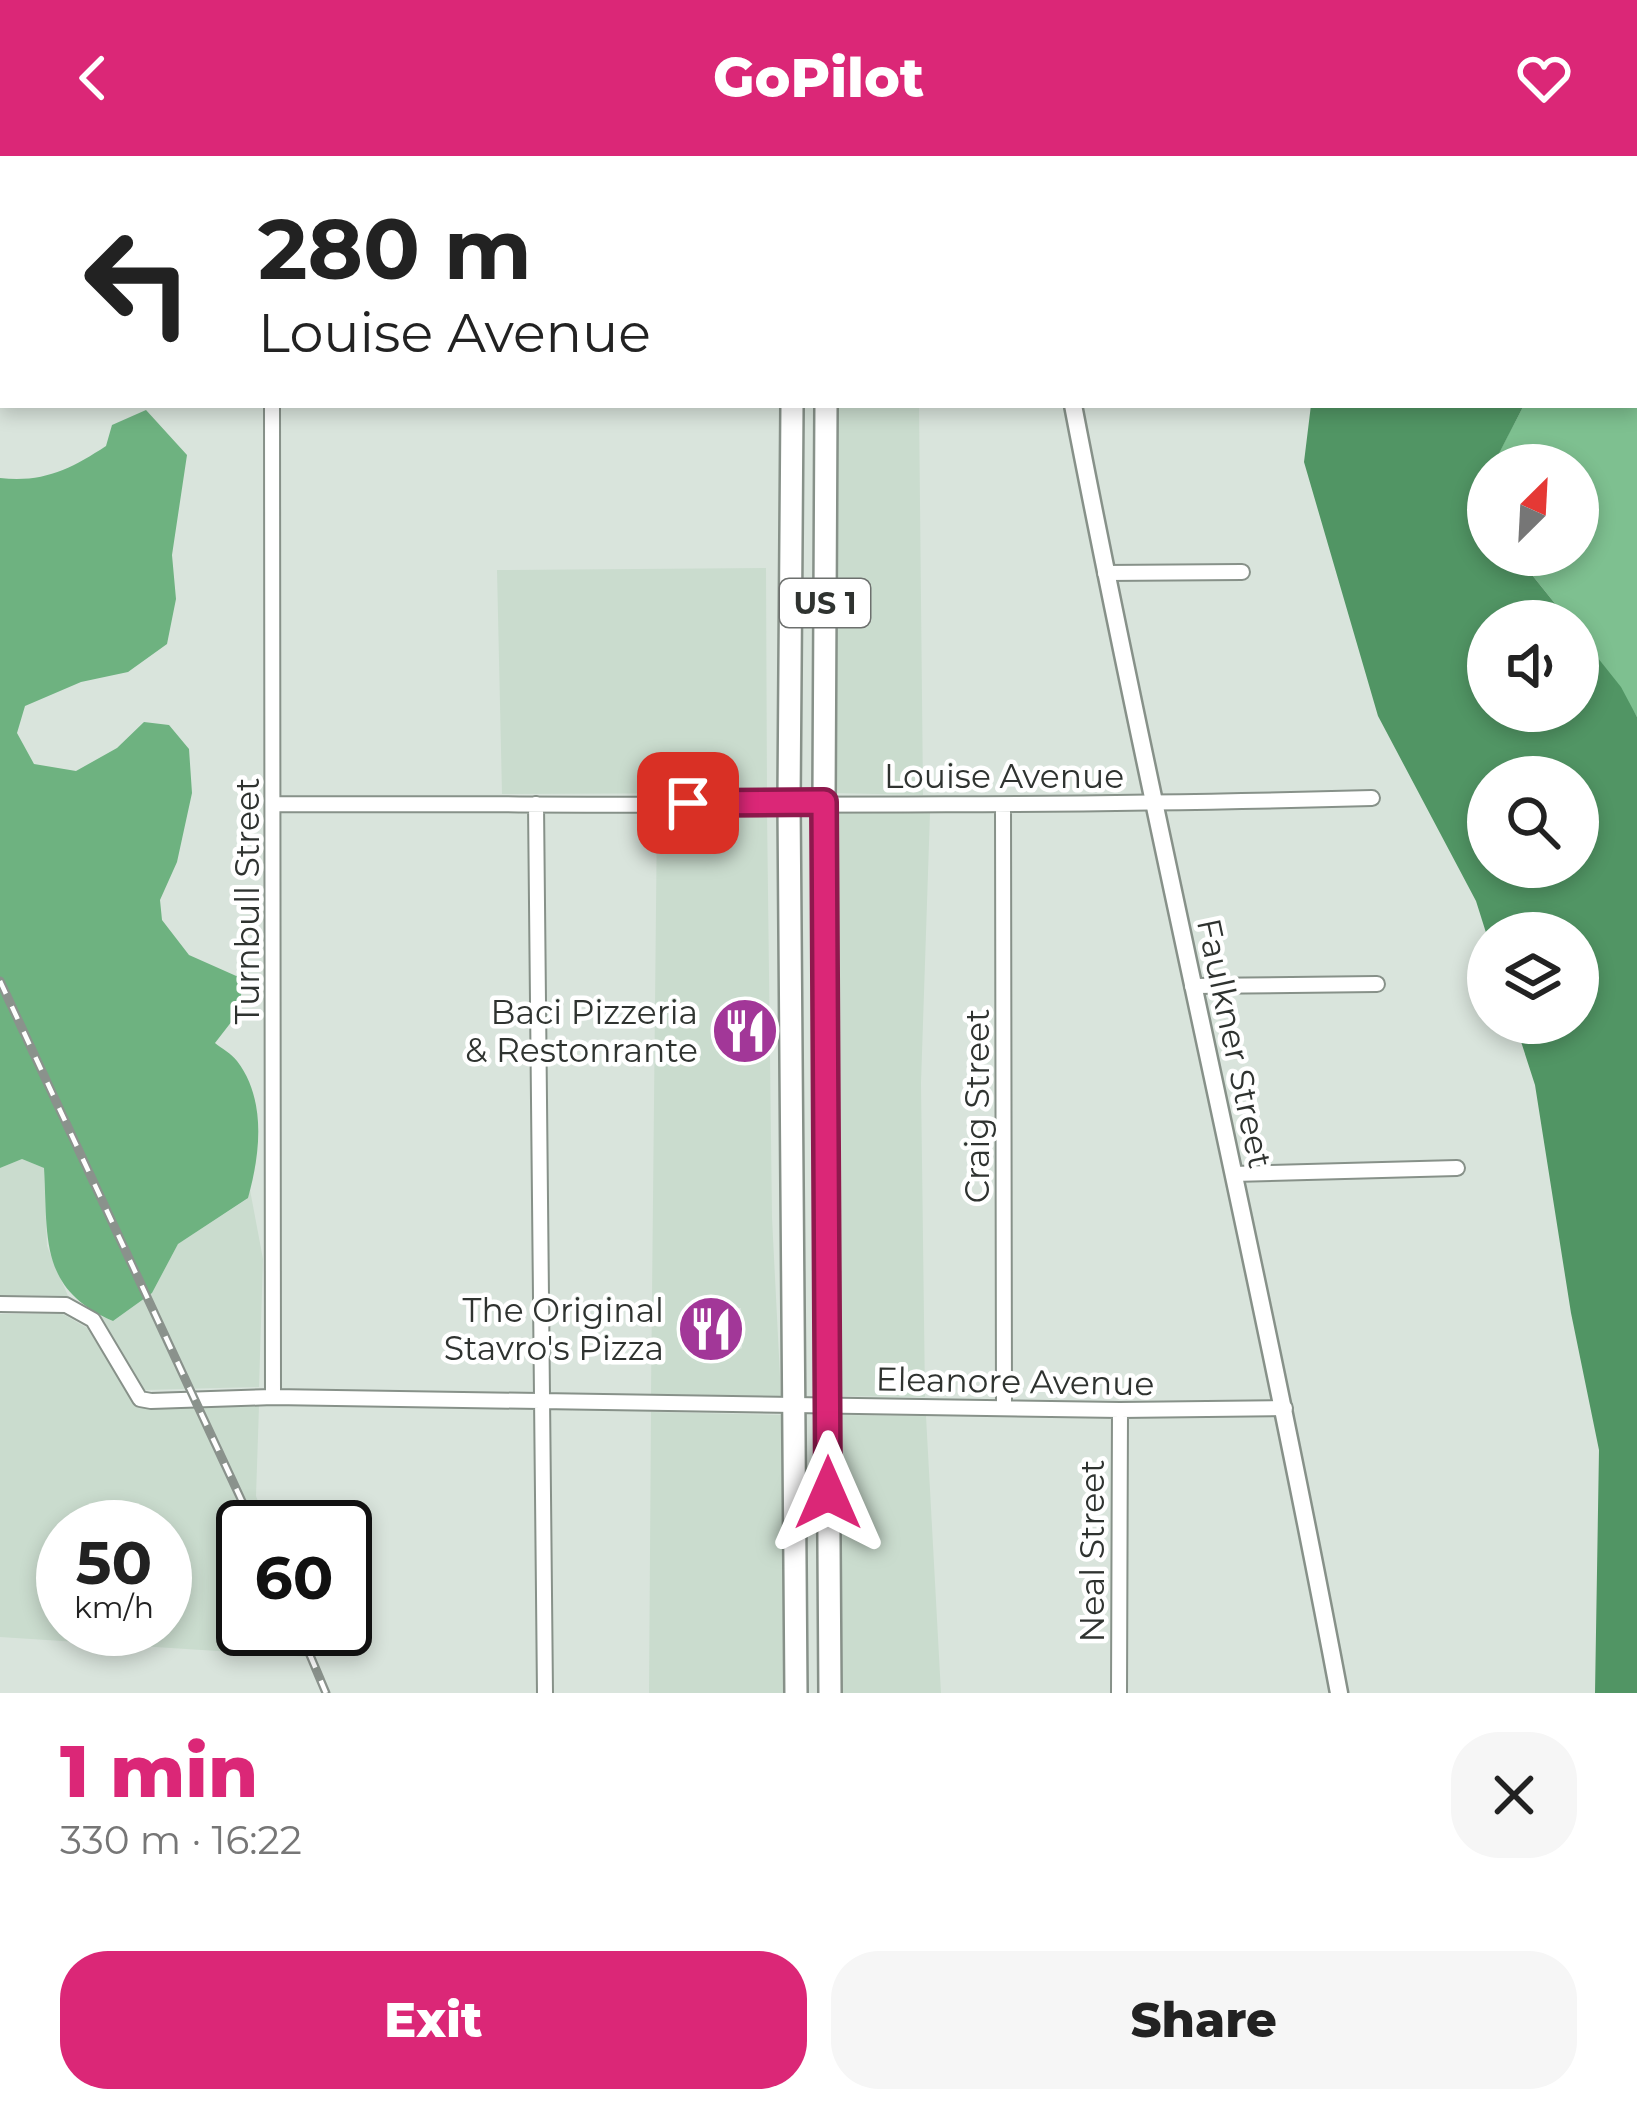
<!DOCTYPE html>
<meta charset="utf-8">
<style>
:root{--surface:#fff;--page:#f6f6f6;--text:#222;--muted:#767676;--accent:#db2777}
body{margin:0;font-family:Montserrat,sans-serif;background:var(--page);color:var(--text);height:100vh;display:flex;flex-direction:column;font-size:45px;white-space:nowrap}
*{box-sizing:border-box;margin:0}
p{font-size:39px;color:var(--muted)}
.icon{flex:none;width:66px;height:66px;fill:none;stroke:currentColor;stroke-width:2;stroke-linecap:round;stroke-linejoin:round}
.map{position:relative;height:1537px;overflow:hidden}
.sheet{display:flex;flex-direction:column;background:var(--surface);flex:1}
.sheet>*{flex:none}
.banner{position:absolute;left:0px;top:0px;width:1638px;height:252px;box-shadow:0 6px 18px #0003;background:#fff;color:var(--text);overflow:hidden}
.needle{width:78px;rotate:24deg}
.fabs{position:absolute;left:1467px;top:288px;display:grid;gap:24px}
.fabs a{display:grid;place-items:center;width:132px;height:132px;border-radius:50%;background:var(--surface);box-shadow:0 6px 18px #0003;font-size:60px}
.speed{position:absolute;left:36px;top:1344px;display:flex;gap:24px;font-size:60px;font-weight:700;text-align:center}
.speed>*{display:grid;place-content:center;width:156px;height:156px;border-radius:50%;background:var(--surface);box-shadow:0 6px 18px #0003;line-height:1}
.speed small{font-size:30px;font-weight:400}
.speed .limit{border:6px solid #111;border-radius:18px;background:#fff;color:#111}
.pin{position:absolute;display:grid;place-items:center;width:102px;height:102px;color:#fff;margin:-51px;border-radius:24px;box-shadow:0 6px 18px #0006}
.me{position:absolute;width:132px;margin:-66px;rotate:0deg;stroke-linejoin:round;filter:drop-shadow(0 0 9px #0008)}
.turn{display:flex;align-items:center;gap:42px;height:252px;padding:0 60px;font-size:54px}
.turn .icon{width:156px;height:156px;stroke-width:2.5}
.turn b{display:block;font-size:84px;line-height:102px}
.round{display:grid;place-items:center;flex:none;width:126px;height:126px;border-radius:48px;background:var(--page)}
.summary{display:flex;align-items:center;justify-content:space-between;height:204px;padding:0 60px}
h1{font-size:72px;font-weight:800;line-height:90px;color:var(--accent)}
.button{display:flex;gap:24px;margin-top:auto;padding:24px 60px}
.button a{flex:1;height:138px;border-radius:48px;background:var(--accent);color:#fff;font-size:48px;font-weight:800;line-height:138px;text-align:center}
.button a+a{background:var(--page);color:var(--text)}
header{display:flex;justify-content:space-between;align-items:center;height:156px;padding:0 60px;background:var(--accent);color:#fff;font-size:54px;font-weight:800}
.map>svg:first-child{display:block}
.built{fill:#cadcce;fill-rule:evenodd}
.green{fill:#7ec090}
.forest{fill:#6eb280}
.water{fill:#519564;fill-rule:evenodd}
.lines{fill:none;stroke-linecap:round;stroke-linejoin:round}
.minor-casing{stroke:#879189;stroke-width:18}
.tertiary-casing{stroke:#879189;stroke-width:21}
.primary-casing{stroke:#879189;stroke-width:26}
.minor{stroke:#fff;stroke-width:14}
.tertiary{stroke:#fff;stroke-width:16}
.primary{stroke:#fff;stroke-width:21}
.rail-casing{stroke:#8a928c;stroke-width:9}
.rail{stroke:#fff;stroke-width:4.5;stroke-dasharray:14;stroke-linecap:butt}
.route-casing{stroke:#8e194d;stroke-width:30}
.route{stroke:#db2777;stroke-width:21}
.labels{text-anchor:middle;dominant-baseline:central;stroke-width:9;stroke-linejoin:round;paint-order:stroke}
.shield{fill:#fff;stroke:#6d706e;stroke-width:3}
.shield-label{font-size:30px;font-weight:bold;fill:#2f3330}
.street-label{font-size:33px;fill:#2f3330;stroke:#fff}
.poi-label{font-size:33px;fill:#2f3330;stroke:#fff;text-anchor:end}
</style>
<header><svg class="icon" aria-label="back" viewBox="0 0 24 24"><path d="M15 5l-7 7 7 7"/></svg>GoPilot<svg class="icon" aria-label="heart" viewBox="0 0 24 24"><path d="M12 20l-8-8c-3-5 5-10 8-4 3-6 11-1 8 4z"/></svg></header>
<div class="map">
<svg width="1637" height="1537" viewBox="0 0 1637 1537">
<rect width="100%" height="100%" fill="#d9e4dc"/>
<path class="built" d="M834 249H919L923 639 832 637Z
M766 412 767 637 502 638 497 414Z
M832 655 930 657 921 927 925 1241 836 1240Z
M657 656H767L772 1062 781 1240 651 1238ZM688 1150 741 1152 742 1192 735 1196 682 1194 680 1156Z
M22 1003 44 1012 47 1090 68 1140 0 1139V1012Z
M250 1034 263 1103 259 1231 145 1234 101 1160 113 1165 152 1137 178 1088 247 1043Z
M0 1158H63L87 1172 137 1252 259 1250 256 1340 267 1371H243V1473H301L310 1501 0 1481ZM165 1371V1473H63V1371Z
M651 1256 782 1259 785 1537H649Z
M836 1259 926 1260 941 1537H841Z"/>
<path class="green" d="M1637 178V561C1625 539 1578 482 1578 465H1569L1516 399H1578V309L1493 308 1524 249H1635Z"/>
<path class="forest" d="M146 254 187 299 172 399 176 443 167 488 128 516 81 526 25 550 17 577 34 608 76 615 117 592 144 566 169 569 189 593 192 637 177 706 160 744 162 764 189 799 243 823 239 856 215 887C221 892 232 898 237 905 267 944 260 999 248 1042L178 1088 152 1137 113 1165C39 1133 48 1083 44 1012L22 1003 0 1012V322C43 327 71 313 106 290L112 269Z"/>
<path class="water" d="M1342 0H1637V178L1635 3H1342Z
M1311 249H1524L1493 309H1488V399H1516L1569 465H1488V555H1578V477L1621 531 1637 561V1537H1595L1599 1294 1571 1157 1535 929 1515 867H1578V777H1488V783L1476 745 1378 560 1304 306ZM1488 621H1578V711H1488Z"/>
<g class="lines">
<g class="minor-casing">
<path id="minor" d="M269 0V3
M0 148H3
M272 249 273 1241
M1105 417 1242 416
M275 648C641 648 1007 652 1372 642
M536 648 545 1537
M1003 650 1004 1251
M1192 830 1377 828
M1233 1018 1457 1012
M0 1148 66 1149 93 1164 140 1243 151 1245 273 1241 1120 1254 1285 1252
M1119 1537 1120 1254"/>
</g>
<g class="tertiary-casing">
<path id="tertiary" d="M1050 0V3
M1073 249C1156 679 1258 1106 1339 1537"/>
</g>
<g class="primary-casing">
<path id="primary" d="M796 3V0
M829 3V0
M792 249 789 646 796 1537
M826 249 824 646 830 1537"/>
</g>
<use href="#minor" class="minor"/>
<use href="#tertiary" class="tertiary"/>
<use href="#primary" class="primary"/>
<g class="rail-casing">
<path id="rail" d="M0 825 254 1371
M299 1473 326 1537"/>
</g>
<use href="#rail" class="rail"/>
</g>
<g class="lines">
<g class="route-casing">
<path id="route" d="M688 647 824 646 828 1337"/>
</g>
<use href="#route" class="route"/>
</g>
<defs>
<g id="restaurant-disc" transform="scale(3.45)"><circle r="9.5" fill="#a23798" stroke="#fff"/><path d="M-5-6h1v4h1v-4h1v4h1v-4h1v5L-1.5 .5V6h-2V.5L-5-1ZM5-6V6H3V1.5H1.5Q1.5-4 5-6Z" fill="#fff"/></g>
</defs>
<g fill-rule="evenodd">
<use href="#restaurant-disc" x="745" y="875"/>
<use href="#restaurant-disc" x="711" y="1173"/>
</g>
<g class="labels">
<rect class="shield" x="780" y="423" width="90" height="48" rx="9"/>
<g class="shield-label">
<text x="825" y="447">US 1</text>
</g>
<g class="street-label">
<text x="1004" y="620">Louise Avenue</text>
<text transform="translate(247 745) rotate(-90)">Turnbull Street</text>
<text transform="translate(1235 887) rotate(78)">Faulkner Street</text>
<text transform="translate(977 950) rotate(-90)">Craig Street</text>
<text transform="translate(1015 1225) rotate(1)">Eleanore Avenue</text>
<text transform="translate(1092 1395) rotate(-90)">Neal Street</text>
</g>
<g class="poi-label">
<text x="698" y="856">Baci Pizzeria<tspan x="698" dy="38">&amp; Restonrante</tspan></text>
<text x="664" y="1154">The Original<tspan x="664" dy="38">Stavro's Pizza</tspan></text>
</g>
</g>
</svg>
<div class="fabs">
<a><svg class="needle" viewBox="-14 -14 28 28"><path d="M0-13l5 13h-10z" fill="#e53935"/><path d="M0 13l5-13h-10z" fill="#767676"/></svg></a>
<a><svg class="icon" aria-label="sound" viewBox="0 0 24 24"><path d="M4 9h4l5-4v14l-5-4H4zM17 9q2 3 0 6"/></svg></a>
<a><svg class="icon" aria-label="search" viewBox="0 0 24 24"><circle cx="10" cy="10" r="6"/><path d="M15 15l6 6"/></svg></a>
<a><svg class="icon" aria-label="layers" viewBox="0 0 24 24"><path d="M12 4l9 5-9 5-9-5zM3 14l9 5 9-5"/></svg></a>
</div>
<div class="speed"><div>50<small>km/h</small></div><div class="limit">60</div></div>
<div class="pin" style="left:688px;top:647px;background:#d93025"><svg class="icon" aria-label="arrive" viewBox="0 0 24 24"><path d="M6 21V4h12l-3 4 3 4H6"/></svg></div>
<svg class="me" style="left:828px;top:1337px" viewBox="-20 -20 40 40"><path d="M0-17L14 15 0 8-14 15z" fill="#db2777" stroke="#fff" stroke-width="4"/></svg>
<div class="banner">
<div class="turn"><svg class="icon" aria-label="left" viewBox="0 0 24 24"><path d="M17 20v-9H6M10 6l-5 5 5 5"/></svg><div><b>280 m</b>Louise Avenue</div></div>
</div>
</div>
<section class="sheet">
<div class="summary"><div><h1>1 min</h1><p>330 m · 16:22</p></div><a class="round"><svg class="icon" aria-label="close" viewBox="0 0 24 24"><path d="M6 6l12 12M18 6L6 18"/></svg></a></div>
<div class="button"><a>Exit</a><a>Share</a></div>
</section>
